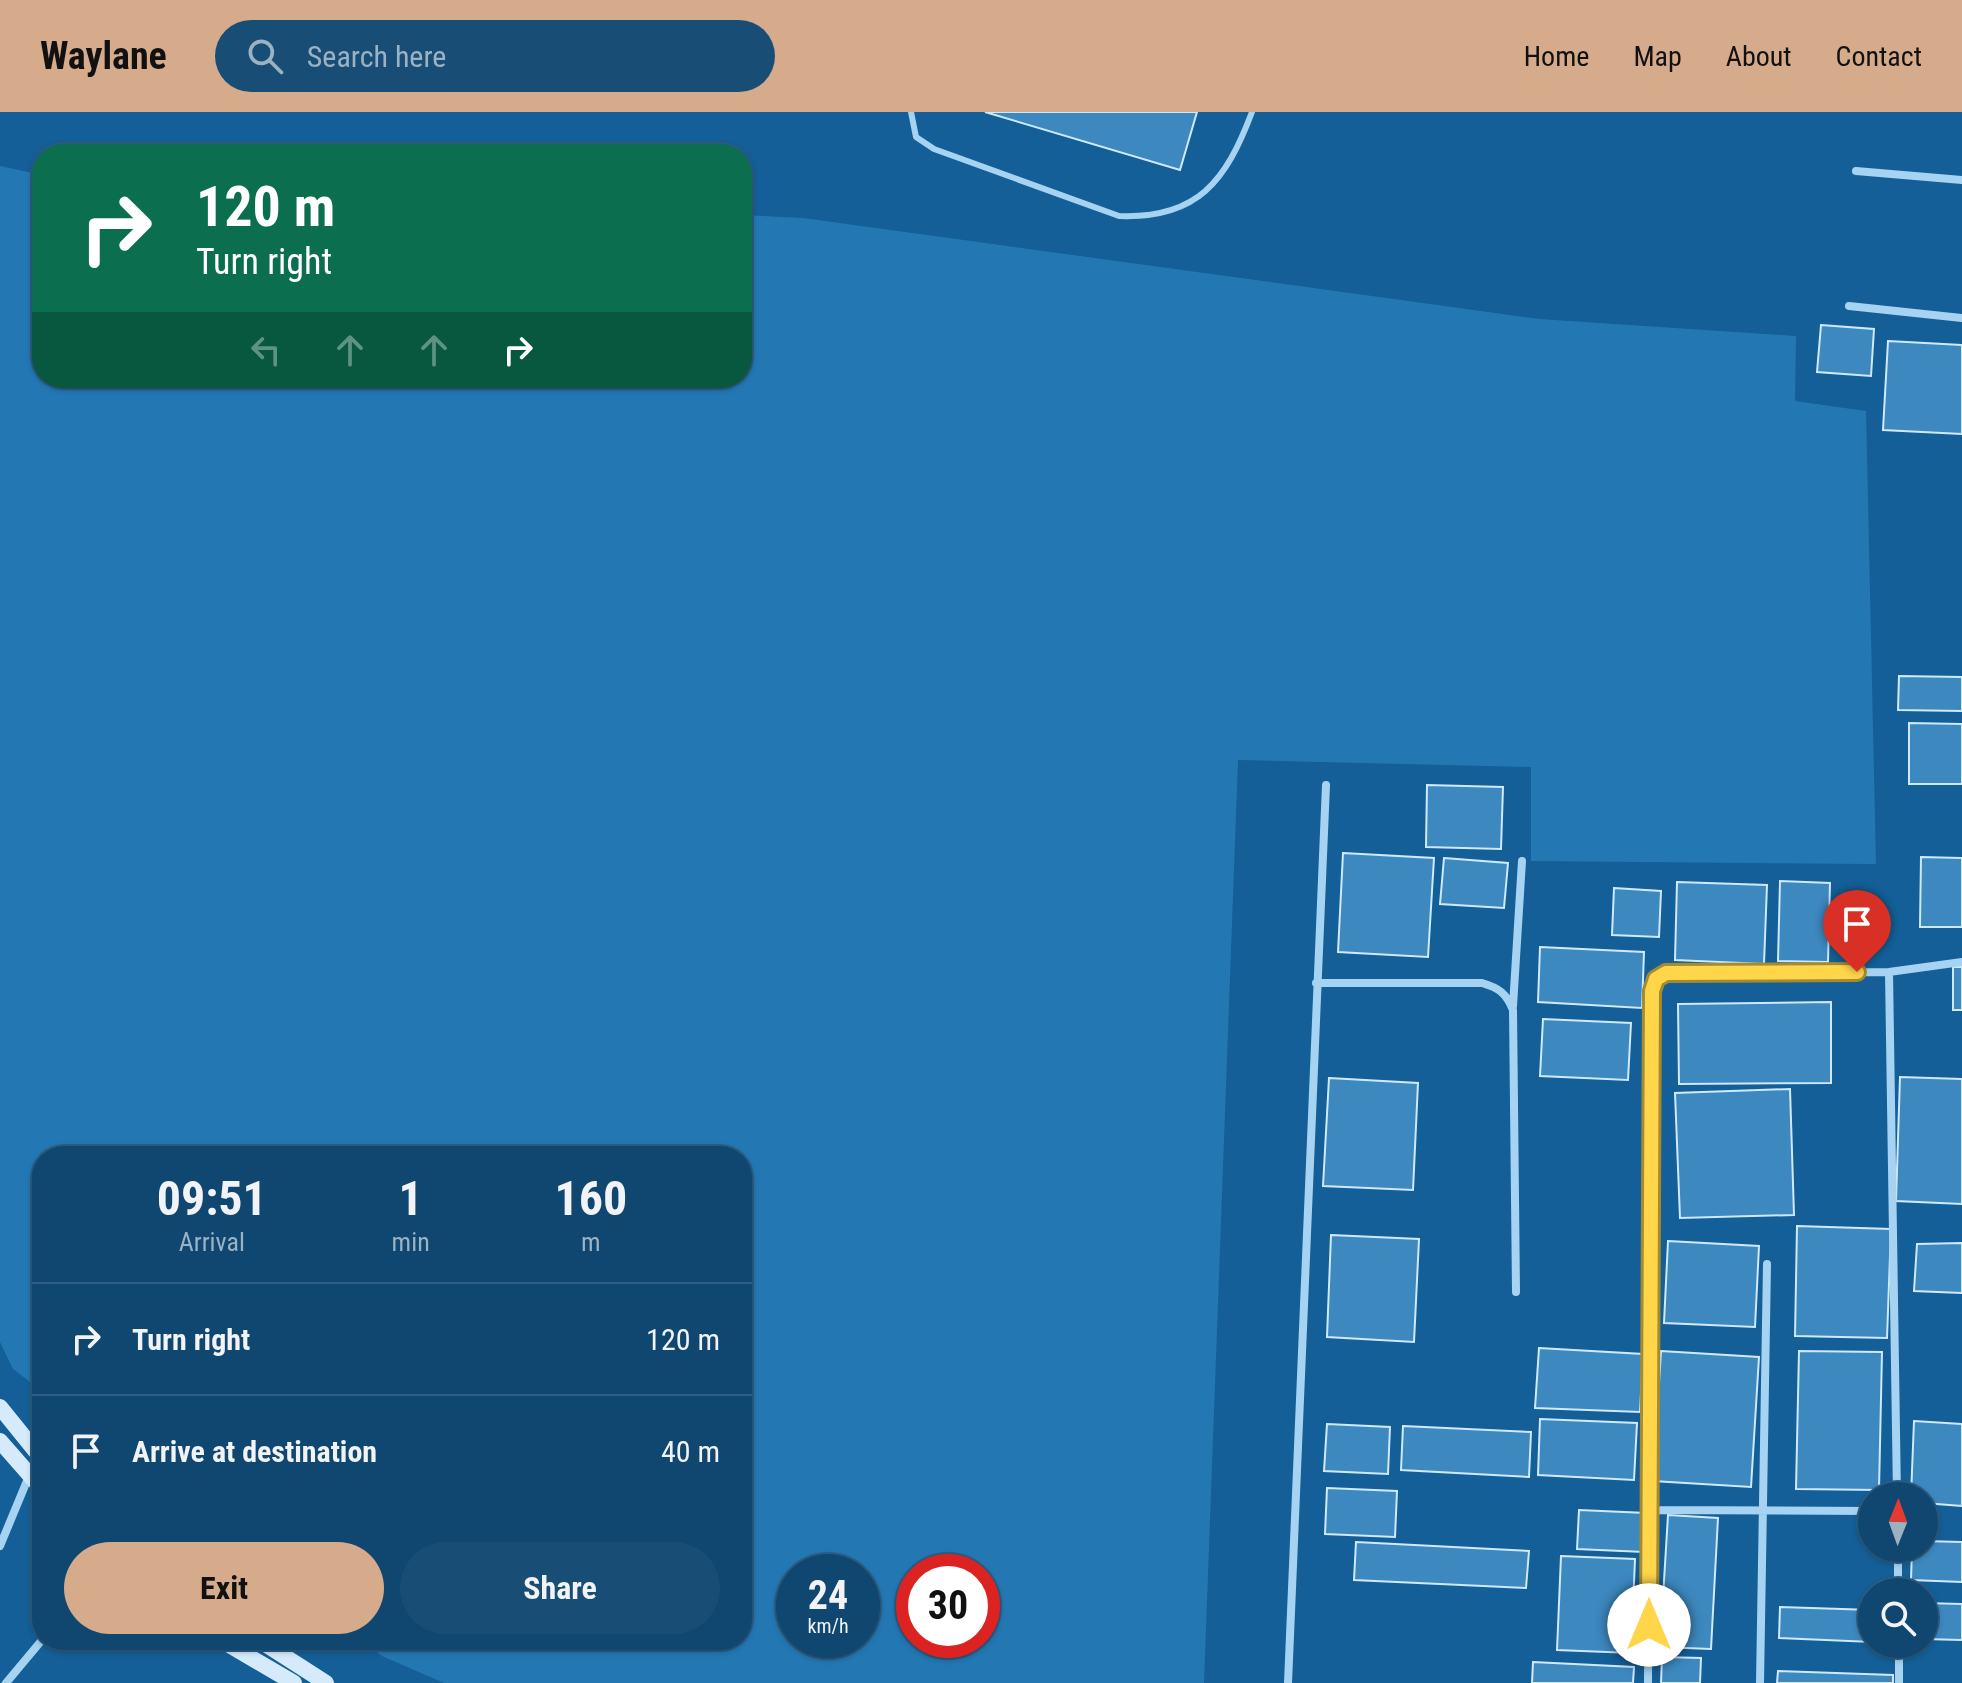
<!DOCTYPE html>
<style>
:root{--surface:#0f4771;--page:#184e76;--text:#f1f3f6;--muted:#9bb2c3;--line:#2f5f84;--accent:#d6ab8b}
body{margin:0;font-family:"Roboto Condensed",sans-serif;background:var(--page);color:var(--text);height:100vh;display:flex;flex-direction:column;font-size:30px;white-space:nowrap}
*{box-sizing:border-box;margin:0}
p{font-size:26px;color:var(--muted)}
.icon{flex:none;width:44px;height:44px;fill:none;stroke:currentColor;stroke-width:2;stroke-linecap:round;stroke-linejoin:round}
.map{position:relative;flex:1;overflow:hidden}
.side{position:absolute;left:32px;top:1034px;width:720px;height:504px;display:flex;flex-direction:column;background:var(--surface);border-radius:32px;box-shadow:0 2px 6px #0004,0 0 0 2px var(--line)}
.side>*{flex:none}
.hud{position:absolute;left:32px;top:32px;width:720px;height:244px;border-radius:32px;box-shadow:0 2px 6px #0004,0 0 0 2px var(--line);background:#0b6e4f;color:#fff;overflow:hidden}
.needle{width:52px;rotate:1deg}
.buttons{position:absolute;left:1858px;top:1370px;display:grid;gap:16px}
.buttons a{display:grid;place-items:center;width:80px;height:80px;border-radius:50%;background:var(--surface);box-shadow:0 2px 6px #0004,0 0 0 2px var(--line);font-size:40px}
.speed{position:absolute;left:776px;top:1442px;display:flex;gap:16px;font-size:40px;font-weight:700;text-align:center}
.speed>*{display:grid;place-content:center;width:104px;height:104px;border-radius:50%;background:var(--surface);box-shadow:0 2px 6px #0004,0 0 0 2px var(--line);line-height:1}
.speed small{font-size:20px;font-weight:400}
.speed .limit{border:12px solid #d22;background:#fff;color:#111}
.pin{position:absolute;display:grid;place-items:center;width:68px;height:68px;color:#fff;margin:-82px -34px;border-radius:50% 50% 50% 0;rotate:-45deg;box-shadow:0 0 8px #0007}
.pin .icon{rotate:45deg}
.me{position:absolute;width:88px;margin:-44px;rotate:0deg;stroke-linejoin:round;filter:drop-shadow(0 0 6px #0008)}
.turn{display:flex;align-items:center;gap:28px;height:168px;padding:0 32px;font-size:36px}
.turn .icon{width:104px;height:104px;stroke-width:2.5}
.turn b{display:block;font-size:56px;line-height:68px}
.lanes{display:flex;align-items:center;height:76px;padding:0 32px;background:#0003;justify-content:center;gap:40px;direction:ltr}
.lanes .off{opacity:.35}
.eta{display:flex;justify-content:space-evenly;align-items:center;height:136px;text-align:center}
.eta b{font-size:48px;font-weight:700;line-height:56px}
.button{display:flex;gap:16px;margin-top:auto;padding:16px 32px}
.button a{flex:1;height:92px;border-radius:48px;background:var(--accent);color:#111;font-size:32px;font-weight:700;line-height:92px;text-align:center}
.button a+a{background:var(--page);color:var(--text)}
ul{padding:0;list-style:none}
li{display:flex;align-items:center;gap:24px;height:112px;padding:0 32px;border-top:2px solid var(--line)}
li div{flex:1}
li b{display:block;font-size:30px}
li em{font-style:normal}
header{display:flex;align-items:center;gap:48px;box-sizing:border-box;height:112px;padding:0 40px;background:var(--accent);color:#111}
header strong{font-size:38px}
nav{display:flex;gap:44px;margin-inline-start:auto;font-size:28px}
.search{width:560px;height:72px;background:var(--page);display:flex;align-items:center;gap:20px;box-sizing:border-box;padding:0 28px;border-radius:44px;color:var(--muted);font-size:30px}
.map>svg:first-child{display:block}
.green{fill:#2378b4;fill-rule:evenodd}
.building{fill:#3d88bf;stroke:#cee9fd;stroke-width:2}
.lines{fill:none;stroke-linecap:round;stroke-linejoin:round}
.lane{stroke:#a6d3f2;stroke-width:6}
.street{stroke:#a6d3f2;stroke-width:8}
.secondary{stroke:#d5ebfc;stroke-width:16}
.route-casing{stroke:#a68a30;stroke-width:20}
.route{stroke:#ffd54a;stroke-width:14}
</style>
<header>
<strong>Waylane</strong>
<div class="search"><svg class="icon" aria-label="search" viewBox="0 0 24 24"><circle cx="10" cy="10" r="6"/><path d="M15 15l6 6"/></svg>Search here</div>
<nav><a>Home</a><a>Map</a><a>About</a><a>Contact</a></nav>
</header>
<div class="map">
<svg width="1962" height="1571" viewBox="0 0 1962 1571">
<rect width="100%" height="100%" fill="#145f97"/>
<path class="green" d="M0 54 42 63V266H742V103L803 106 1539 207 1796 224 1795 289 1866 299 1876 752 1531 749V655L1238 648 1204 1571H444L382 1544 361 1528H742V1044H42V1279L13 1257 0 1230ZM794 1460H862V1528H794ZM914 1460H982V1528H914Z"/>
<path class="building" d="M985 0H1197L1180 58Z
M1821 213 1874 217 1871 264 1817 260Z
M1888 229 1962 233V322L1883 318Z
M1899 564 1962 565V599L1898 598Z
M1909 611 1962 612V672H1909Z
M1427 673 1503 675 1501 737 1426 735Z
M1343 741 1434 746 1428 845 1338 840Z
M1921 745 1962 746V815H1920Z
M1444 746 1508 751 1504 796 1440 792Z
M1780 769 1830 771 1828 850 1778 849Z
M1677 770 1767 773 1764 852 1675 848Z
M1614 776 1661 779 1659 825 1612 823Z
M1540 835 1644 840 1642 896 1538 890Z
M1953 855H1962V898H1953Z
M1831 890V971L1679 972 1678 892Z
M1543 907 1631 911 1628 968 1540 964Z
M1900 965 1962 967V1092L1896 1089Z
M1329 966 1418 971 1413 1078 1323 1074Z
M1790 977 1794 1103 1680 1106 1675 981Z
M1797 1114 1891 1117 1887 1226 1795 1224Z
M1331 1123 1419 1127 1414 1230 1327 1225Z
M1668 1129 1759 1134 1755 1215 1664 1211Z
M1962 1131V1181L1914 1179 1917 1132Z
M1539 1236 1643 1242 1640 1300 1535 1296Z
M1661 1239 1759 1245 1751 1375 1653 1369Z
M1799 1239 1882 1240 1879 1378 1796 1377Z
M1540 1307 1637 1311 1634 1368 1538 1363Z
M1914 1309 1962 1312V1394L1924 1391V1384H1911Z
M1327 1312 1390 1315 1388 1362 1324 1359Z
M1403 1314 1531 1320 1529 1365 1401 1358Z
M1327 1376 1397 1379 1395 1425 1325 1422Z
M1579 1398 1646 1401 1644 1440 1577 1437Z
M1668 1403 1718 1406 1711 1537 1660 1535Z
M1924 1429 1962 1430V1470L1911 1468 1912 1436H1924Z
M1356 1430 1529 1439 1526 1476 1354 1468Z
M1561 1444 1635 1447 1631 1541 1557 1538Z
M1924 1491 1962 1492V1528L1924 1527Z
M1780 1495 1872 1498V1530L1779 1526Z
M1662 1545 1701 1546 1700 1571H1661Z
M1533 1550 1634 1555 1633 1571H1532Z
M1778 1559 1893 1563V1571H1777Z"/>
<g class="lines">
<path class="lane" d="M911 0 916 25 934 37 1119 104C1198 107 1226 69 1252 0"/>
<path class="street" d="M1856 59 1962 68
M1849 194 1962 206
M1889 860 1897 1384
M1316 871H1482C1499 876 1506 881 1513 898L1516 1180
M1513 894 1522 749
M1649 1398 1872 1399
M0 1434 29 1364
M1898 1436V1480
M1899 1532V1571
M6 1571 42 1528
M1288 1571 1326 673
M1648 1571 1652 879 1656 867 1666 861 1889 860 1962 850
M1760 1571 1767 1152"/>
<path class="secondary" d="M0 1295 42 1347
M0 1329 42 1377
M221 1528 294 1571
M259 1528 326 1571"/>
</g>
<g class="lines">
<g class="route-casing">
<path id="route" d="M1649 1513 1652 879 1656 867 1666 861 1857 860"/>
</g>
<use href="#route" class="route"/>
</g>
</svg>
<div class="buttons">
<a><svg class="needle" viewBox="-14 -14 28 28"><path d="M0-13l5 13h-10z" fill="#e53935"/><path d="M0 13l5-13h-10z" fill="#9bb2c3"/></svg></a>
<a><svg class="icon" aria-label="search" viewBox="0 0 24 24"><circle cx="10" cy="10" r="6"/><path d="M15 15l6 6"/></svg></a>
</div>
<div class="speed"><div>24<small>km/h</small></div><div class="limit">30</div></div>
<div class="pin" style="left:1857px;top:860px;background:#d93025"><svg class="icon" aria-label="arrive" viewBox="0 0 24 24"><path d="M6 21V4h12l-3 4 3 4H6"/></svg></div>
<svg class="me" style="left:1649px;top:1513px" viewBox="-20 -20 40 40"><circle r="19" fill="#fff"/><path d="M0-13L10 11 0 6-10 11z" fill="#ffd54a"/></svg>
<div class="hud">
<div class="turn"><svg class="icon" aria-label="right" viewBox="0 0 24 24"><path d="M7 20v-9h11M14 6l5 5-5 5"/></svg><div><b>120 m</b>Turn right</div></div>
<div class="lanes"><svg class="icon off" aria-label="left" viewBox="0 0 24 24"><path d="M17 20v-9H6M10 6l-5 5 5 5"/></svg><svg class="icon off" aria-label="ahead" viewBox="0 0 24 24"><path d="M12 20V5M6 11l6-6 6 6"/></svg><svg class="icon off" aria-label="ahead" viewBox="0 0 24 24"><path d="M12 20V5M6 11l6-6 6 6"/></svg><svg class="icon" aria-label="right" viewBox="0 0 24 24"><path d="M7 20v-9h11M14 6l5 5-5 5"/></svg></div>
</div>
<section class="side">
<div class="eta">
<div><b>09:51</b><p>Arrival</p></div>
<div><b>1</b><p>min</p></div>
<div><b>160</b><p>m</p></div>
</div>
<ul>
<li><svg class="icon" aria-label="right" viewBox="0 0 24 24"><path d="M7 20v-9h11M14 6l5 5-5 5"/></svg><div><b>Turn right</b></div><em>120 m</em></li>
<li><svg class="icon" aria-label="arrive" viewBox="0 0 24 24"><path d="M6 21V4h12l-3 4 3 4H6"/></svg><div><b>Arrive at destination</b></div><em>40 m</em></li>
</ul>
<div class="button"><a>Exit</a><a>Share</a></div>
</section>
</div>
